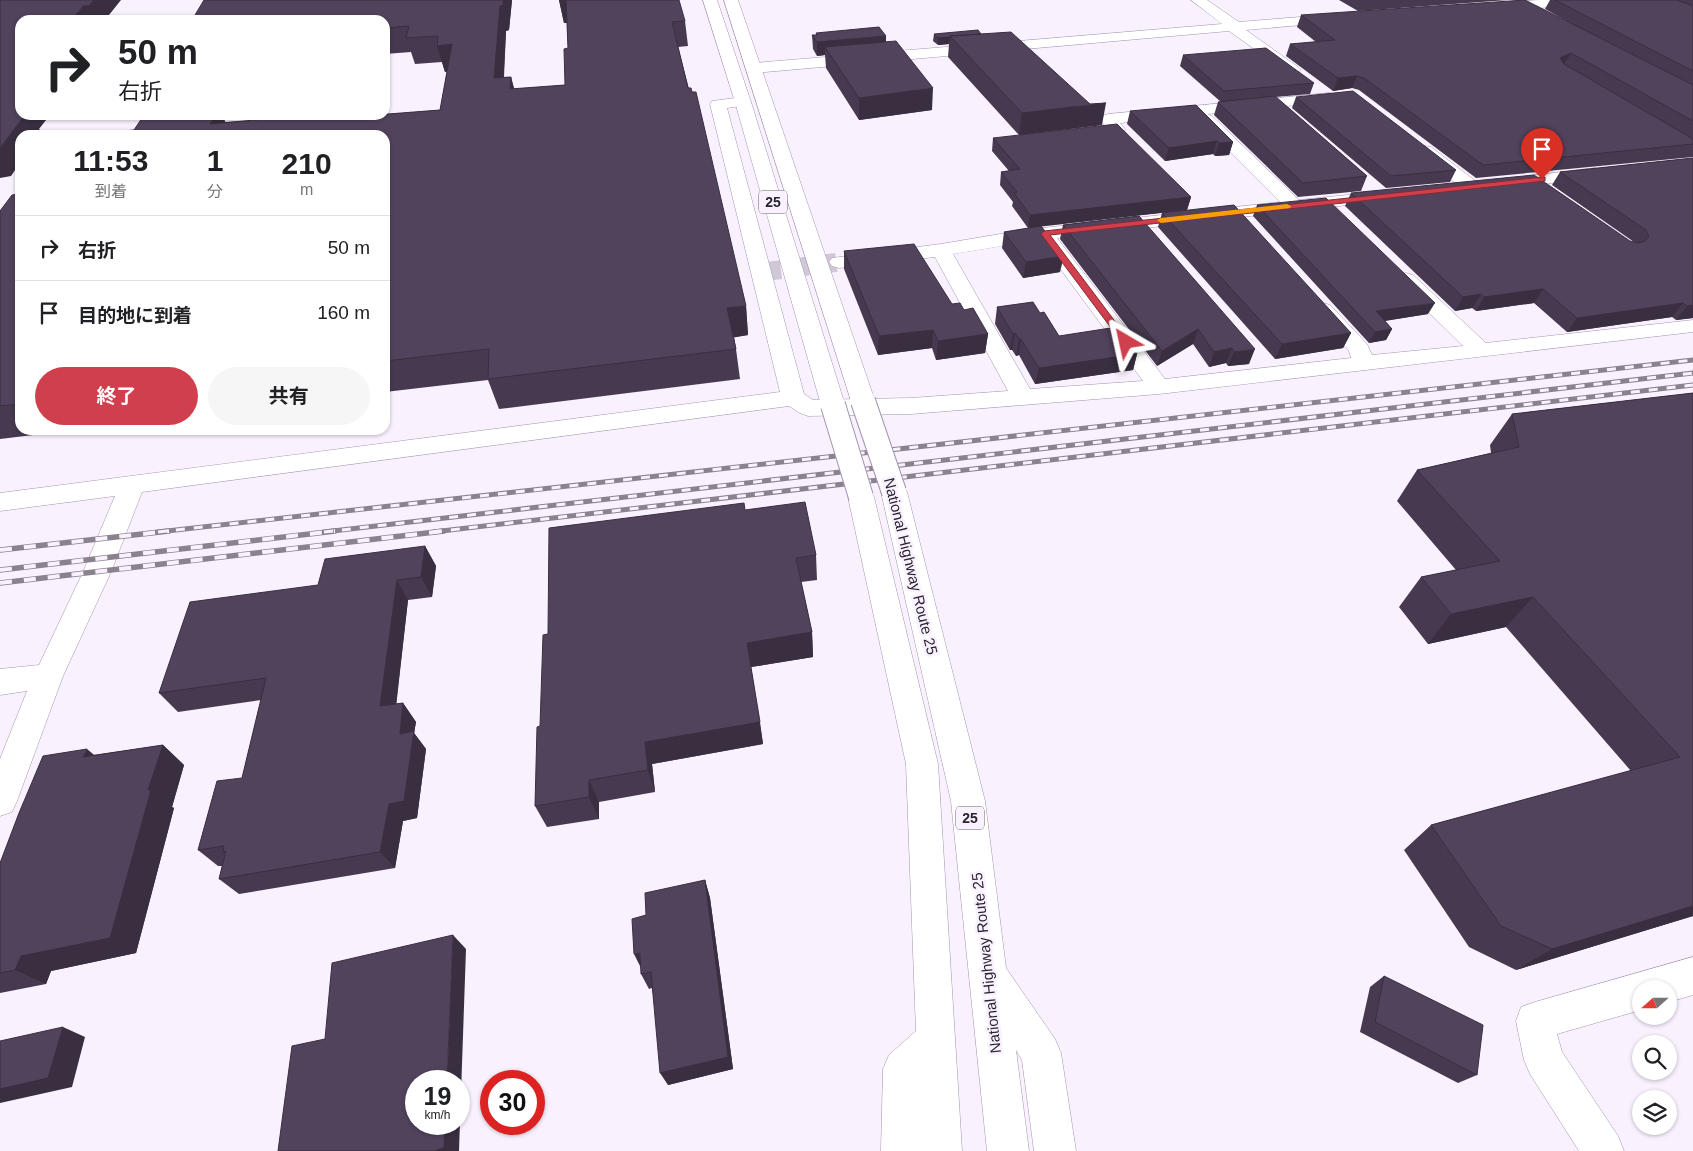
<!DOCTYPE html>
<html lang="ja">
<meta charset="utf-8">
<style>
:root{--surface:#fff;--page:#f6f6f6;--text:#202124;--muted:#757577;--line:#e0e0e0;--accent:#cf3f4d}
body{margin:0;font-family:Arial,"Noto Sans JP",sans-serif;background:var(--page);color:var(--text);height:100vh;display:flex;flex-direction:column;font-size:19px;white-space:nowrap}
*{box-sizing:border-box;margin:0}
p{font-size:16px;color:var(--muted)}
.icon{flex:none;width:28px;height:28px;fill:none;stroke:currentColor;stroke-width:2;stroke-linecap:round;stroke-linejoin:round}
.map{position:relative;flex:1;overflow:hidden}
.panel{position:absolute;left:15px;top:130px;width:375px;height:305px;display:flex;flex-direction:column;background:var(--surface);border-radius:15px;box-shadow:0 1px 4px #0004}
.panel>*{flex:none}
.top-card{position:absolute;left:15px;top:15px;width:375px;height:105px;border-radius:15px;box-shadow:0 1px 4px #0004;background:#fff;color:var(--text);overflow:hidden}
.needle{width:32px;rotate:249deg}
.tools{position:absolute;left:1632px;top:980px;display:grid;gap:10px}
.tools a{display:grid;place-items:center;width:45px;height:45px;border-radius:50%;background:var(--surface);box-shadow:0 1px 4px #0004;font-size:25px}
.speed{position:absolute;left:405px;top:1070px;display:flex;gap:10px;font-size:25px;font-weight:700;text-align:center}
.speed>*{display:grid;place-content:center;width:65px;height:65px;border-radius:50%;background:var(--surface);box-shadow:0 1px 4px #0004;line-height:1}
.speed small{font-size:12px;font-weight:400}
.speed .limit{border:8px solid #d22;background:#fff;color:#111}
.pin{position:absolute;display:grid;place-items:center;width:42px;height:42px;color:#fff;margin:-51px -21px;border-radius:50% 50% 50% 0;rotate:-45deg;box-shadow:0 0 5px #0007}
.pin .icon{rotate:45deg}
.me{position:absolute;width:55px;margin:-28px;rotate:324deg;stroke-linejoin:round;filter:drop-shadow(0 0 4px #0008)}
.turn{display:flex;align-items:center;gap:18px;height:105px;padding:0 20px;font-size:22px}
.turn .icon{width:65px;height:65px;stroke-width:2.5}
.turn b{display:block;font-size:35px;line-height:42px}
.eta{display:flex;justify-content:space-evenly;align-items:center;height:85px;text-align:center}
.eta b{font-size:30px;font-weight:700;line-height:35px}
.cta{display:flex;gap:10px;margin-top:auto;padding:10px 20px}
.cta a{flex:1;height:58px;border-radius:30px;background:var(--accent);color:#fff;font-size:20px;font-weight:700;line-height:58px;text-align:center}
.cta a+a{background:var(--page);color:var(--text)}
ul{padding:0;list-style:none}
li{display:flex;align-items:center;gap:15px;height:65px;padding:0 20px;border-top:1px solid var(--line)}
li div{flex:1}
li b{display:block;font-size:19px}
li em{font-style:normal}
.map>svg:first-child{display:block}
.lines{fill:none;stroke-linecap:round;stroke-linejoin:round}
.minor-tunnel{stroke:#d0c8d5;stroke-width:19;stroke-dasharray:19 9;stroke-linecap:butt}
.minor-casing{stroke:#a493b1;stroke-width:1}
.highway-casing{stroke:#a493b1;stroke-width:1}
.minor{fill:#fff;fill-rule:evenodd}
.highway{fill:#fff;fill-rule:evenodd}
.rail-far1-casing{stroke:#8a838f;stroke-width:5}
.rail-casing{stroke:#8a838f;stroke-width:5.5}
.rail-far1{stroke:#f9f1fe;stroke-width:3;stroke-dasharray:9;stroke-linecap:butt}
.rail{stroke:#f9f1fe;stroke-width:4;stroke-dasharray:12;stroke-linecap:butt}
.highway-bridge-casing{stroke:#a493b1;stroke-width:26;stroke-linecap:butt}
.highway-bridge{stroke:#fff;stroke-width:24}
.wall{fill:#473a50}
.shaded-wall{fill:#392f41}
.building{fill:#52435d;stroke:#392f41}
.route{fill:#cf3f4d;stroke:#872932}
.slow{fill:#f59e0b}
.labels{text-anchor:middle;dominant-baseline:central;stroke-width:5;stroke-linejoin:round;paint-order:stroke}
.shield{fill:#f9f1fe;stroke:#68626d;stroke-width:1}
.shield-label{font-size:14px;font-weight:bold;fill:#2a242f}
.street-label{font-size:15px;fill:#2a242f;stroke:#f9f1fe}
</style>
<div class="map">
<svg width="1693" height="1151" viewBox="0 0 1693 1151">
<rect width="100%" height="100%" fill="#f9f1fe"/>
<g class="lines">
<path class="minor-tunnel" d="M762 272 839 262"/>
<g class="minor-casing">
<path id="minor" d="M1191 0H1207L1239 22 1336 14 1343 18 1336 22 1246 30 1298 67 1301 70 1298 73H1288L1229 31 754 73 749 71 746 68 749 65 754 63 1222 24Z
M1539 0H1605L1598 4 1496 11 1489 7 1496 3Z
M1330 93 1336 95 1338 98 1336 101 1207 114 1212 116 1299 200 1386 191 1392 192 1395 196 1392 200 1057 238 1165 379 1351 358 1349 351 1313 309 1316 305 1323 303 1330 305 1367 344 1372 355 1463 346 1399 283 1396 279 1399 275 1406 273 1413 275 1486 343 1693 320V332L1159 394 911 414 808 416 800 413 789 406 142 492 111 572 63 676 17 801 12 812 0 816V759L27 691 0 695V669L39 665 83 572 115 496 0 511V493L780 392 710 104 712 101 743 97 749 99 751 102 749 105 727 108 804 394 813 400 911 398 1008 391 935 257 839 268 832 266 829 262 832 258 941 244 1024 230 1280 202 1200 122 1198 119 1203 115 1120 123 1125 129 1123 133C1111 136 1094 140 1082 137L1080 133 1082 129 1105 126 1100 119 1102 116 1108 114ZM1039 240 1143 381 1030 389 953 254Z
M1425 146 1431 147 1478 183 1481 187 1478 191 1472 192 1466 191 1419 155 1416 151 1419 147Z
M1595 168 1601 169 1604 173 1601 177 1503 189 1497 188 1494 184 1497 180 1503 179Z
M1693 957V995L1669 1002V989H1641V1010L1557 1034 1562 1052 1618 1136 1624 1151H1579L1530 1074 1524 1060 1516 1021 1521 1007 1535 1002Z"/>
</g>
<g class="highway-casing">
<path id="highway" d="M703 0H717L751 102 845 405 841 410 833 413 825 410 821 405 735 102Z
M724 0H738L875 401 871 406 863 409 855 406 851 401Z
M894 483 903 486 907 492 985 801 1006 968 1055 1039 1061 1053 1076 1151H1034L1022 1060 1016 1050 1029 1151H987L951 801 881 492 885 486Z
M861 488 870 491 874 497 938 764 962 1151H881L883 1069 889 1055 916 1031 906 764 848 497 852 491Z"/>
</g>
<use href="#minor" class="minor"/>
<use href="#highway" class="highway"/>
<g class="rail-far1-casing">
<path id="rail-far1" d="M158 532 1693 360
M324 532 1693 373
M433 532 1693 385"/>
</g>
<g class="rail-casing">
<path id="rail" d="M0 550 169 531
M0 570 335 531
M0 583 444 531"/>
</g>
<use href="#rail-far1" class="rail-far1"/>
<use href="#rail" class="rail"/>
<g class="highway-bridge-casing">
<path id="highway-bridge" d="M863 401 894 492
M833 405 861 497"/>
</g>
<use href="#highway-bridge" class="highway-bridge"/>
</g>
<path class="wall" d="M204 0H512L509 30 506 31 504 77H511L514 89 565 85 568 48 567 23H564L559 0 685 21 688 46 678 47 746 306 748 335 734 337 736 349 740 379 499 409 488 380 385 392V135L134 130 225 122 366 116 440 110 447 71 445 72 442 62 415 64 411 52 385 54V20Z
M1339 0H1508L1358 11Z
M1550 0H1693V157L1476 178 1359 90 1352 88 1333 91 1286 56 1290 44 1316 42 1297 27 1301 15 1572 24 1545 9Z
M816 33 886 36V42L932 110 859 120 826 68 825 55 817 56 813 49 812 35H816Z
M934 34H981L1102 125 1019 135 948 57 949 44 938 45 933 41Z
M1183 55 1314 83 1310 94 1275 97 1367 176 1361 191 1298 197 1214 115 1218 102H1221L1180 66Z
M1296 97 1456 170 1450 182 1386 188 1292 108Z
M1130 111 1233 142 1229 155 1215 156 1213 154 1165 161 1127 124Z
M993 138 1191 197 1187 210 1041 226 1060 272 1023 278 1002 248 1004 232 1037 227 1028 228 1012 206 1013 202 1000 185 1001 172 1009 171 992 151Z
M1693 158V318L1676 320 1672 317 1567 332 1534 303 1476 311 1472 308 1455 311 1345 206 1351 193 1634 242 1552 185 1560 172Z
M20 194V430H75L0 439V211Z
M1257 205 1428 314 1385 321 1392 329 1386 340 1369 343 1253 216Z
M1162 213 1351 333 1343 348 1275 359 1158 227Z
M1139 216 1249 364 1228 366 1226 363 1209 367 1193 344 1157 366 1060 239 1063 225Z
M844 251 964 310 988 334 985 353 936 360 932 348 878 355 844 269Z
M997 307 1059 336 1137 354 1133 370 1035 384 1019 355 1016 356 1012 350H1010L995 324Z
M1693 393V916L1516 970 1469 947 1404 850 1431 825 1631 771 1506 627 1428 644 1399 607 1421 577 1456 570 1397 501 1417 470 1491 453 1490 445 1512 414Z
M745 510 816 555 817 580 801 582 812 632 813 657 751 667 763 744 652 764 655 792 599 802V819L547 827 535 806 540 726 548 634Z
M425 546 436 566 432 597 408 600 396 704 403 703 416 722 414 733 426 749 417 818 403 821 395 868 239 894 219 879 222 866H218L198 850 242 778 261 700 178 712 159 693 318 585Z
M163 745 184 765 172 807 174 808 136 953 51 971 46 984 0 993V863L94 755Z
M705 880 710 898 733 1069 668 1085 652 988 649 989 641 974 646 915Z
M1384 976 1477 1075 1458 1083 1360 1032 1370 987Z"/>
<path class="shaded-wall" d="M94 0H121L105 20H71L83 6Z
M503 0H512L509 30 506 31 502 105 494 78 500 6Z
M559 0H567L571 23H564Z
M886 36V50L825 47V55L817 56V42Z
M950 37 949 44 938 45V38Z
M452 44 459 70 445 72 437 46Z
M1571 53 1564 65 1560 58Z
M1357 76 1352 88 1333 91 1338 78Z
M511 77 518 103 510 89Z
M933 88 932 110 859 120V98Z
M1106 103 1102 125 1019 135 1022 113Z
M24 115H50L39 129 42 133 40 135H20V163L11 176 0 178V148Z
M215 115H222L232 135 210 124Z
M1217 141 1213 154 1165 161 1169 148Z
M1233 142 1229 155 1215 156 1219 143Z
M1191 197 1187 210 1028 228 1030 215Z
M1064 256 1060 272 1023 278 1026 262Z
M1543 289 1534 303 1476 311 1484 297Z
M1481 294 1472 308 1455 311 1463 297Z
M1435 303 1428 314 1370 323 1376 311Z
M1683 303 1672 317 1567 332 1577 318Z
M1693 305V318L1676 320 1687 306Z
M746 306 748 335 731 338 727 308Z
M1198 329 1193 344 1157 366 1162 351Z
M1392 329 1386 340 1369 343 1375 332Z
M933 330 932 348 878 355 879 336Z
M1015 333 1012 350H1010L1013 334Z
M1351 333 1343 348 1275 359 1282 344Z
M988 334 985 353 936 360 938 341Z
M1019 339H1021L1019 355 1016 356Z
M1232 348 1226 363 1209 367 1214 352Z
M1255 349 1249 364 1228 366 1234 352Z
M1137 354 1133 370 1035 384 1039 368Z
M425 546 436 566 432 597 421 577Z
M397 580 408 600 394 725 380 706Z
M1533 597 1506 627 1428 644 1451 614Z
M812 632 813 657 751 667 747 643Z
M403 703 416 722 414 733 426 749 417 818 403 821 395 868 380 852 400 734Z
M760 722 763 744 652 764 655 792 648 770 645 742Z
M163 745 184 765 172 807 174 808 136 953 51 971 46 984 15 970 21 956 148 790Z
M87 749 111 769 83 757Z
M589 780 599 802V819L589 797Z
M705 880 710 898 733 1069 668 1085 660 1073Z
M1693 906V916L1516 970 1552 949Z
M453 935 466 949 459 1151H434L445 1124H459V1081H447Z
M640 953 642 970 634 954Z
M63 1027 85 1037 72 1087 0 1103V1089Z"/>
<path class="building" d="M0 0H94L89 6H83L71 20H20V115H25L0 148Z
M204 0H503V5L500 6 494 78 511 77 510 89 565 85 564 49 568 48 566 0H679L685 21 672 22 688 88H691L692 92H696L746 306 727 308 736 349 488 379 489 349 385 361V135H85L134 130 144 115H215L210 124 311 115H362V116L440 110 452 44 437 46 438 36 406 38 409 26 385 28V20H192Z
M1525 0 1693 85V121L1571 53 1560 58 1564 64 1693 139V144L1483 165 1364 78 1357 76 1338 78 1290 44 1335 40 1301 15Z
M1555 0H1677L1693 6V71Z
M879 27 886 36 817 42 812 35H817L816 33Z
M978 30 981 34 950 36 951 37 938 38 934 34Z
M1011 32 1090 104 1106 103 1022 113 950 36Z
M896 41 933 88 859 98 825 47Z
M1266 48 1314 83 1224 91 1183 55Z
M1353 91 1456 170 1391 176 1296 97Z
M1275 96 1367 176 1303 183 1218 102Z
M1196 105 1233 142 1219 143 1217 141 1169 148 1130 111Z
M1117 124 1191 197 1030 215 1014 193 1017 192 1001 172 1020 169 993 138Z
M1693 158V305L1687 306 1683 303 1577 318 1543 289 1484 297 1481 294 1463 297 1351 193 1534 175 1630 241 1638 243 1645 241 1649 236 1646 230 1560 172Z
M20 194V404L0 406V211L12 195Z
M1326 198 1435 303 1376 311 1392 329 1375 332 1257 205Z
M1234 205 1351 333 1282 344 1162 213Z
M1139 216 1255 349 1234 352 1232 348 1214 352 1198 329 1162 351 1063 225Z
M1041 226 1064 256 1026 262 1004 232Z
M914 244 952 304 960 303 964 310 973 308 988 334 938 341 933 330 879 336 844 251Z
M1033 302 1040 313 1044 312 1059 336 1117 327 1137 354 1039 368 1021 339H1019L1015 333 1013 334 997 307Z
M1693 393V906L1552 949 1501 926 1431 825 1680 757 1533 597 1451 614 1421 577 1500 561 1417 470 1519 447 1512 414Z
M805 502 816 555 796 558 812 632 747 643 760 722 645 742 648 770 589 780V797L535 806 537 727 540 726 543 635 548 634 549 528 744 503 745 510Z
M425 546 421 577 397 580 380 706 403 703 400 734 414 731 404 801 389 804 380 852 219 879 226 851 223 852 224 846 198 850 217 781 242 778 266 678 159 693 190 602 318 585 325 559Z
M163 745 148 790H151L110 938 21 956 15 970 0 973V863L19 813 43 756 87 749 83 757Z
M705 880 728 1057 660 1073 651 972 641 974 640 953 634 954 632 919 646 915 645 893Z
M453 935 447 1081H416V1124H445L444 1148 434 1151H278L292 1046 325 1039 332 963Z
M1384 976 1483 1025 1477 1075 1375 1022Z
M63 1027 48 1078 0 1089V1041Z"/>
<path class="route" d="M1542 177H1545V181L1050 235 1129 340V344H1123L1041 234 1044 231Z"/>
<path class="slow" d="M1287 204 1291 206 1290 208 1161 223 1157 220 1161 218Z"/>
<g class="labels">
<g class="shield">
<rect x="759" y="190.5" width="28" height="23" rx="4"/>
<rect x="956" y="806.5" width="28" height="23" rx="4"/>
</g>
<g class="shield-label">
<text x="773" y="202">25</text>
<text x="970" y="818">25</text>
</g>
<g class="street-label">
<text transform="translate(911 566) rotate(76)">National Highway Route 25</text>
<text transform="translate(986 963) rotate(-96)">National Highway Route 25</text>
</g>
</g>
</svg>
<div class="tools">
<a><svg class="needle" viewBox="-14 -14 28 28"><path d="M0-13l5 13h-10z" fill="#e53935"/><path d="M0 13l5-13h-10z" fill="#757577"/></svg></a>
<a><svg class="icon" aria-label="search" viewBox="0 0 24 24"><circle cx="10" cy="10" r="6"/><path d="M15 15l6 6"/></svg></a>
<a><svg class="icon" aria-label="layers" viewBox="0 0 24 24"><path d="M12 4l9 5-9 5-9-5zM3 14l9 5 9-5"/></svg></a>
</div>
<div class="speed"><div>19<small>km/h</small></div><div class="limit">30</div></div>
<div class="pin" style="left:1542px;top:179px;background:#d93025"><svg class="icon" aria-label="arrive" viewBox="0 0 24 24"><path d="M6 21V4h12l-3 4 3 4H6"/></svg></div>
<svg class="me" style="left:1126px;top:342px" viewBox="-20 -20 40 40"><path d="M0-17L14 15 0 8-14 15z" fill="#cf3f4d" stroke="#fff" stroke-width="4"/></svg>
<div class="top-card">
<div class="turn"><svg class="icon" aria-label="right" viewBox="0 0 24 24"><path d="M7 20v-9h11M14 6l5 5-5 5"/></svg><div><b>50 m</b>右折</div></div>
</div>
<section class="panel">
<div class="eta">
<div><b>11:53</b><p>到着</p></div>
<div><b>1</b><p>分</p></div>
<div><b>210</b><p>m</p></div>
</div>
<ul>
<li><svg class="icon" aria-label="right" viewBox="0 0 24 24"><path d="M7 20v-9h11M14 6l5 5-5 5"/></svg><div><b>右折</b></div><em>50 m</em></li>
<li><svg class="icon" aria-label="arrive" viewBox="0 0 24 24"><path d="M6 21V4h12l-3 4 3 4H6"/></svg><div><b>目的地に到着</b></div><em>160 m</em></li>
</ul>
<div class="cta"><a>終了</a><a>共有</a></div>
</section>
</div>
